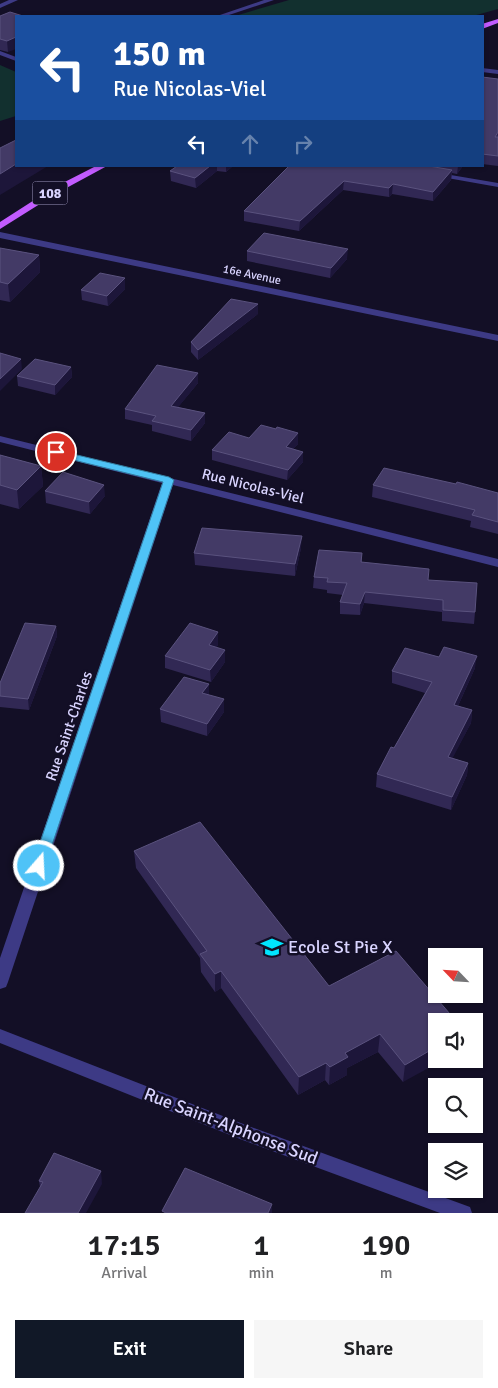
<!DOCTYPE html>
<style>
:root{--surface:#fff;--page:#f6f6f6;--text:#202124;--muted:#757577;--accent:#111827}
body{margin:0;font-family:Signika,sans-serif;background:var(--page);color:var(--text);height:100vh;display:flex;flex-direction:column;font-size:19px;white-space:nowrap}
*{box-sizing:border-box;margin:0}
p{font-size:16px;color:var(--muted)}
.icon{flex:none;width:28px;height:28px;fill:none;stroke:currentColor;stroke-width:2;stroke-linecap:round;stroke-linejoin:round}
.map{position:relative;height:1213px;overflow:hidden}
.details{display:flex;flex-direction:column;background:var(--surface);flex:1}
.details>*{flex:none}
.banner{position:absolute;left:15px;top:15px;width:469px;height:152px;border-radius:0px;box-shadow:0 1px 4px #0004;background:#1a4fa0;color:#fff;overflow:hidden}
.needle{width:32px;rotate:295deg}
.controls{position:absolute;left:428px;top:948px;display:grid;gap:10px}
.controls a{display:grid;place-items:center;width:55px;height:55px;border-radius:0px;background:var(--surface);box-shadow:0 1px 4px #0004;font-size:25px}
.pin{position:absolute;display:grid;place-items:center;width:42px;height:42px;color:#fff;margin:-21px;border:2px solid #fff;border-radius:50%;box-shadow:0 1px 5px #0007}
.me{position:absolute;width:55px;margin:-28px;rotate:19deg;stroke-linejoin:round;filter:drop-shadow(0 0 4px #0008)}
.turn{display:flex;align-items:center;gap:18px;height:105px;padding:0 15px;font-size:22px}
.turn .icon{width:65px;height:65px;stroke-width:2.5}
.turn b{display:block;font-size:35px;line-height:42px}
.lanes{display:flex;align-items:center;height:48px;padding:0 15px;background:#0003;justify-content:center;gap:25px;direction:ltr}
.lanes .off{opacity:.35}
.eta{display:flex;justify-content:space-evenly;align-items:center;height:85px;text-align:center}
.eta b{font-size:30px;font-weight:600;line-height:35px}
.primary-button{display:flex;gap:10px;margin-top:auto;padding:10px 15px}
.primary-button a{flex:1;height:58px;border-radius:0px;background:var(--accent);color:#fff;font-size:20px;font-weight:600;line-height:58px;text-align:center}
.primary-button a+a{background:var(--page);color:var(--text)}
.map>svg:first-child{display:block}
.green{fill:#12302f}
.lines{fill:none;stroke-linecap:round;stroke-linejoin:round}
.minor{fill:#3d3a85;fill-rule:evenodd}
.major{fill:#c25bff;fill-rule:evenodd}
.wall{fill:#312854}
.shaded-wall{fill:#1d163a}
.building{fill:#433a66;stroke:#5a527e}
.route{fill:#4fc3f7;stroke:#337fa1}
.labels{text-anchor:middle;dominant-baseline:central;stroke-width:5;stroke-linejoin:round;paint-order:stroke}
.far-street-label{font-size:12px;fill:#d9d4ff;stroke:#130f26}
.shield{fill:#130f26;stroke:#9e99be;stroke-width:1}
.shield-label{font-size:14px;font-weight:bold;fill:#d9d4ff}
.street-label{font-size:15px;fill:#d9d4ff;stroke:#130f26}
.near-poi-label{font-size:18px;fill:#d9d4ff;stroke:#130f26;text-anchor:start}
.near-street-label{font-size:18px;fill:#d9d4ff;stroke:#130f26}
</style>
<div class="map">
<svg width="498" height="1213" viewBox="0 0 498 1213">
<rect width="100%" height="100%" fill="#130f26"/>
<path class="green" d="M289 0H498V9L473 16H235Z
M0 65 16 72V116L0 121Z"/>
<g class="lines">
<path class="minor" d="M9 0H18L0 8V4Z
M264 0H274L226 16H217Z
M0 51 16 57V61L0 55Z
M482 68 498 70V74L482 72Z
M433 172 498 183V187L436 176 432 174Z
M0 232 498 335V341L0 238Z
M0 436 498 559V567L173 485 8 982 6 987 0 989V958L162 483 0 442Z
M0 1029 251 1127 470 1207 472 1213H440L240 1139 0 1043Z"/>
<path class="major" d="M498 19V23L482 29V24Z
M96 166H107L59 192 0 229V222L53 188Z"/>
</g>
<path class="wall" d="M10 12 8 52 0 50V16Z
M482 77 498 79V166L482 164Z
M177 166H233L226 172 217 171 196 188 171 181 170 171Z
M289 166H463L457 174 452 173 451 180 433 201 392 194 389 197 343 190 299 231 244 221V211Z
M0 248 39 255 40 272 10 302 0 300Z
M247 251 347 259 330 278 247 261Z
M125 278V289L108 306 82 300 81 290Z
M258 314 198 360 191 352V342Z
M71 367 72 377 55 395 18 386 17 376Z
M198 373V383L178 407 205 413V423L191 441 152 431V425L125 419V409Z
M249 438 298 444 293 449 303 452V462L287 480 212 460V450Z
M0 455 41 466 43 486 19 509 0 504Z
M456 484 498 493V534L470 527 471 521 372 497 373 485Z
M45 491 105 496 90 514 46 503Z
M301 548 295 576 195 565 194 553Z
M362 553V562L428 580 475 612 474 624 442 621V612L364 603 360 615 340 614V602L343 595 327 593V590L313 588 314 577Z
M56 626 57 636 29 710 0 707V683Z
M218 632V645L216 647 225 662 211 682 165 668V656Z
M475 668 458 706 472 710 471 723 452 758 468 763 467 775 451 810 376 787 377 774 394 748 425 693 392 683V671Z
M209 684V695L224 712 207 736 161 722 160 709Z
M134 851 329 986 456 1021 403 1082 378 1052 347 1068V1075L329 1085 325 1080 298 1095 221 988 215 992 201 972 200 958 136 868Z
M39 1181 102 1184 40 1187Z"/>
<path class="shaded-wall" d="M16 37V49L8 52 7 41Z
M16 164V166H48L0 195V174Z
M210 166H217V171L196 188 195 178Z
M226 166H233L226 172Z
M458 166H463L457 174Z
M452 170 451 180 433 201V192Z
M344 181 343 190 299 231 300 221Z
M393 184 392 194 389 197V188Z
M348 249 347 259 330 278 331 268Z
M39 255 40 272 10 302 8 284Z
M125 278V289L108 306 107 296Z
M258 304V314L198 360V350Z
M21 359 22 369 0 391V379Z
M71 367 72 377 55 395V385Z
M198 373V383L171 416V406Z
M205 413V423L191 441V430Z
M298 433V444L286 457V447Z
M303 452V462L287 480 288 470Z
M41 466 43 486 19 509 17 490Z
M104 485 105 496 90 514 89 502Z
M302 536 301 548 295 576V564Z
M365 592 364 603 360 615V604Z
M56 626 57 636 29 710 28 699Z
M218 632V645L210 658 209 645Z
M225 650V662L211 682 210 670Z
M477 656 475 668 453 717 454 705Z
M209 684V697L202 693Z
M224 699V712L207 736V724Z
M472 710 471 723 447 769 448 757Z
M468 763 467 775 451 810 452 797Z
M221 971V988L215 992V974Z
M380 1034 378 1052 347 1068V1075L329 1085 330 1067 345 1053Z
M436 1047V1059H445L403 1082 405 1065Z
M326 1063 325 1080 298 1095 299 1077Z
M101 1171 102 1184 86 1213H78Z
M272 1204V1213H268Z"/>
<path class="building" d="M10 12 23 16H16V37L7 41 0 39V16Z
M482 77 498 79V132L495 137H498V156L482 154Z
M16 140V164L0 174V148Z
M177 166H210L195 178 170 171Z
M289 166H429L452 170 433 192 393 184 389 188 344 181 300 221 244 211Z
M264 233 348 249 331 268 247 251Z
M0 248 39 255 8 284 0 282Z
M100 273 125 278 107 296 81 290Z
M231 299 258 304 198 350 191 342Z
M0 353 21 359 0 379Z
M35 359 71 367 55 385 17 376Z
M157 365 198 373 171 406 205 413 191 430 152 421 156 416 125 409Z
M261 425 276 429 277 427 298 433 286 447 303 452 288 470 212 450 229 432 249 438Z
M0 455 41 466 17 490 0 485Z
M384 468 456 484 457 482 498 493V522L472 515 475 510 373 485Z
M63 472 104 485 89 502 45 491Z
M202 528 302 536 295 564 194 553Z
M319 550 362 553 361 562 429 569 428 580 477 583 475 612 443 610V600L365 592 360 604 340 602 347 583 327 582 328 578 314 577Z
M25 623 56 626 28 699 0 696V683Z
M190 623 218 632 209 645 225 650 210 670 165 656Z
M444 647 477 656 454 705 472 710 448 757 468 763 452 797 377 774 391 747 394 748 432 682 392 671 405 648 439 657Z
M184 677 209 684 202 693 224 699 207 724 160 709Z
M200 822 329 986 396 951 456 1021H436V1047L405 1065 380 1034 345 1053 348 1057 330 1067 326 1063 299 1077 221 971 215 974 200 954 207 951 134 851Z
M54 1153 101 1171 78 1213H25L43 1182 39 1181Z
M185 1168 272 1204 268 1213H166L162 1211Z"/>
<path class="route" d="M53 450H56L169 477 174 480 45 866 43 869 39 871 34 869 32 866 163 482 53 455Z"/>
<defs>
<g id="school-bare" transform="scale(1.725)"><path d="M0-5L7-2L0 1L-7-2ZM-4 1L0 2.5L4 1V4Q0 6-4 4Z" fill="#00e5ff" stroke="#130f26" stroke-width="2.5" paint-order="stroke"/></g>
</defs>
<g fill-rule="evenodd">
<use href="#school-bare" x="272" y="947"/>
</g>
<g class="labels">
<g class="far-street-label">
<text transform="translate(252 275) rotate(12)">16e Avenue</text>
</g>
<rect class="shield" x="32.5" y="181.5" width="35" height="23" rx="4"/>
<g class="shield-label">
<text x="50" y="193">108</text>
</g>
<g class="street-label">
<text transform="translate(253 486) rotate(14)">Rue Nicolas-Viel</text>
<text transform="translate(69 726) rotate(-71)">Rue Saint-Charles</text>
</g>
<g class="near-poi-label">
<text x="288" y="947">Ecole St Pie X</text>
</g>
<g class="near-street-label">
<text transform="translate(231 1126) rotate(21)">Rue Saint-Alphonse Sud</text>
</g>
</g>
</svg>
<div class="controls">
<a><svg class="needle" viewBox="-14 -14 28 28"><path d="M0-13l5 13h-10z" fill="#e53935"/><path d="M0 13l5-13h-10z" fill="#757577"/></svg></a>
<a><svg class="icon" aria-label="sound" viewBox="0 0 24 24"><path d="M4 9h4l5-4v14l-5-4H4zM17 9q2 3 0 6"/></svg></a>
<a><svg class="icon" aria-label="search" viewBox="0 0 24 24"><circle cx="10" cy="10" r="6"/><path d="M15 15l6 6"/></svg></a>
<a><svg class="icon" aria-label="layers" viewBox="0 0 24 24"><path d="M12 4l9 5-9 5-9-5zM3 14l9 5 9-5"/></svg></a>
</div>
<div class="pin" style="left:56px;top:452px;background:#d93025"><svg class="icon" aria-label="arrive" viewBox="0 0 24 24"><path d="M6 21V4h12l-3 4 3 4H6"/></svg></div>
<svg class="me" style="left:39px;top:866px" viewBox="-20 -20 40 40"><circle r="17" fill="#4fc3f7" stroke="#fff" stroke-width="3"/><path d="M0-11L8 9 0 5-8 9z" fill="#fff"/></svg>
<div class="banner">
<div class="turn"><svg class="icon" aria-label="left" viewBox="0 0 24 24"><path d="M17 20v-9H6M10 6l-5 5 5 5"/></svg><div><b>150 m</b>Rue Nicolas-Viel</div></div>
<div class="lanes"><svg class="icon" aria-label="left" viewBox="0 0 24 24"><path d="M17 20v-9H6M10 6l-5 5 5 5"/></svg><svg class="icon off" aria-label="ahead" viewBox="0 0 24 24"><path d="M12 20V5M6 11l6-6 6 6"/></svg><svg class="icon off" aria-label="right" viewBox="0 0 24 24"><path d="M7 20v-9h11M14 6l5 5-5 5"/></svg></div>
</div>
</div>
<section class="details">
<div class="eta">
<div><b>17:15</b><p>Arrival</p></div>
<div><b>1</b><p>min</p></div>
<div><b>190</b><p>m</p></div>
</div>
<div class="primary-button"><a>Exit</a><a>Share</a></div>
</section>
